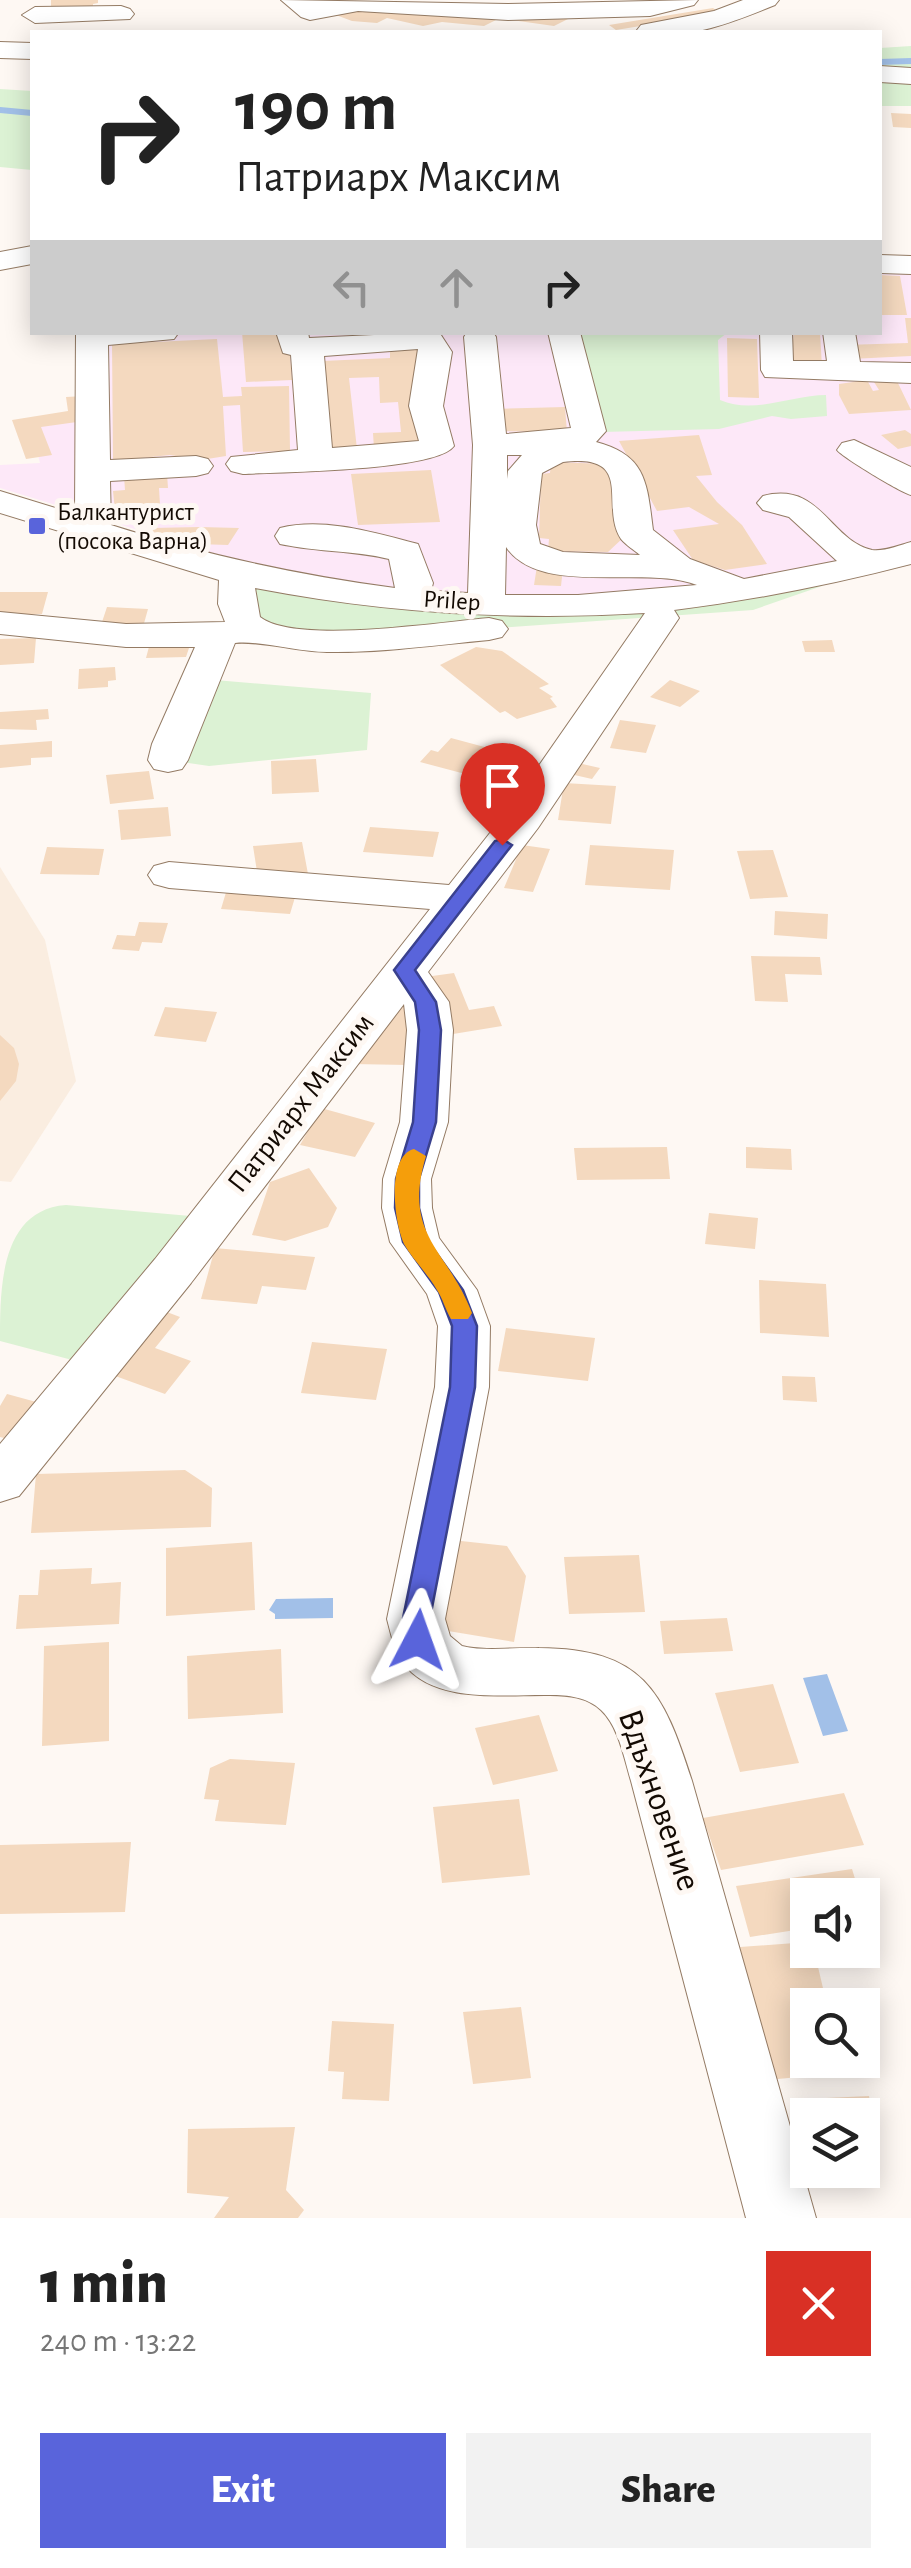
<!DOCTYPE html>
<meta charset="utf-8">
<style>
:root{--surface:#fff;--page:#f2f2f2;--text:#222;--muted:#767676;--accent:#5964db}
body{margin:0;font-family:"Alegreya Sans",sans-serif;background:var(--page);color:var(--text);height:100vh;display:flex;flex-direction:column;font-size:38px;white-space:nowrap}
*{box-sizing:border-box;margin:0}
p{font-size:32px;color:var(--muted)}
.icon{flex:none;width:55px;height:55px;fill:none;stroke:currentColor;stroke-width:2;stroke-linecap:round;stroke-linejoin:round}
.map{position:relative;height:2218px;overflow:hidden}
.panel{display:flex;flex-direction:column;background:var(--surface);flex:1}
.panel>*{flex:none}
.guide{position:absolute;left:30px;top:30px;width:852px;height:305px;border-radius:0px;box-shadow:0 5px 25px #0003;background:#fff;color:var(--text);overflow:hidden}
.buttons{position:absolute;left:790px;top:1878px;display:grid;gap:20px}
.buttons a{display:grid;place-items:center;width:90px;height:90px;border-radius:0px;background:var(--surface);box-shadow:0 5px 25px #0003;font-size:50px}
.pin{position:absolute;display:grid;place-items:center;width:85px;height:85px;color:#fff;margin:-102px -42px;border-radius:50% 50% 50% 0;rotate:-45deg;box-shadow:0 0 10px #0007}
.pin .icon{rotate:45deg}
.me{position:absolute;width:110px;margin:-55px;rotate:4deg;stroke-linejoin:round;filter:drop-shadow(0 0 8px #0008)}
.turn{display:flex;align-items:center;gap:35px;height:210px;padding:0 40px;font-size:45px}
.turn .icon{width:130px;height:130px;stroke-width:2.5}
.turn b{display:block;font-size:70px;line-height:85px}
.lanes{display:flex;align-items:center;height:95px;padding:0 40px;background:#0003;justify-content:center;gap:50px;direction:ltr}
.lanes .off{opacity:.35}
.round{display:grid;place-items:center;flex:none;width:105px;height:105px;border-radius:0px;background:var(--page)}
.headline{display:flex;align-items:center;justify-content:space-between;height:170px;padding:0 40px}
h1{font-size:60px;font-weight:800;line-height:75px}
.button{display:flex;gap:20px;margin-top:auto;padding:20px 40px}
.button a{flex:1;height:115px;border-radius:0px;background:var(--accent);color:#fff;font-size:40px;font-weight:800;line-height:115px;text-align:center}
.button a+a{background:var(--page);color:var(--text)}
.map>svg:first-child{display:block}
.commercial{fill:#fde8f8}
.built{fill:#faede0}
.green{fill:#dcf2d4}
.water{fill:#a2c0e8}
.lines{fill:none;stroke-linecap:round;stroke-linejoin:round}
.stream{stroke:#a2c0e8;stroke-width:6}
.building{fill:#f4d9bf}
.minor-casing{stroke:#947b64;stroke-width:2}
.minor{fill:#fff;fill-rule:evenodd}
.route{fill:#5964db;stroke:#3a418e;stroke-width:2.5}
.slow{fill:#f59e0b}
.poi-dot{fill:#5964db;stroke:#fef8f3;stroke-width:4}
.labels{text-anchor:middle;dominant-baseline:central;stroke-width:10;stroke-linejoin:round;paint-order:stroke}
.far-poi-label{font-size:25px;fill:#130a03;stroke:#fef8f3;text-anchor:start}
.far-street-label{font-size:25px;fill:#130a03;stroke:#fef8f3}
.street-label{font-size:30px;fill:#130a03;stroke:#fef8f3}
.near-street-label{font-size:35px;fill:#130a03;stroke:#fef8f3}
</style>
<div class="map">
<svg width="911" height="2218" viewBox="0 0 911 2218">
<rect width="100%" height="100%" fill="#fef8f3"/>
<path class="commercial" d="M880 262 911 263V546L729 587 558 598 460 594 359 585 266 569 0 488V465L40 463 30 425 79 415 78 333 880 332Z"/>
<path class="built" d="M0 867 45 940 76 1081 11 1182 0 1181Z"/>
<path class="green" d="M911 46V106H880V48Z
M0 89 32 91V170L0 167Z
M581 333H727L718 340 720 400C754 415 791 395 826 395L827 416 791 419 772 416 719 429 602 432Z
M237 580 443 608 822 586 753 610 440 632 271 636Z
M203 679 371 693 367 750 209 766 168 760Z
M66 1205 213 1218 95 1366 0 1341C0 1288 0 1210 66 1205Z"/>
<path class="water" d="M333 1598V1618L275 1619V1614L269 1610 276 1599Z
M827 1674 848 1731 823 1736 803 1678Z"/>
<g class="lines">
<path class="stream" d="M880 62 911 61
M0 110 32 113"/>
</g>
<path class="building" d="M51 0H98V3L93 4V8L51 10Z
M353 7 396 14 404 10 498 19 484 26 442 22 423 26 387 18 377 23 352 21 336 15Z
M713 8 720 13 616 30 609 25Z
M570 18 554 26 504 19Z
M891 113 911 114V128L893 127Z
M880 275 900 276 907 315H880Z
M905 318H911V356L851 359 845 345 908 343Z
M242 332H288L292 380 246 382Z
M794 332H820L822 367 790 366Z
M727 338 757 339 759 398 728 397Z
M217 339 223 397 242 396 241 387 289 386 290 451 243 452 240 405 223 406 226 456 176 464V456L170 455 113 461 112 344Z
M417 343 422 373H413L420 446 374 449 373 433 401 432 398 402 380 403 379 377 349 378 357 449 332 450 322 361 390 358V344Z
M867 380 873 391 879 390 874 382 897 381 911 410 849 414 839 395V384Z
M85 396 84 421 41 427 52 455 26 459 12 420 68 411 66 397Z
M565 407 567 432 495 431 494 409Z
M905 430 911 434V446L898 449 881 435Z
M699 435 712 475 696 476 717 502 742 525 767 564 725 570 693 560 673 530 719 524 689 507 657 511 619 441Z
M551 462 609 464 624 537 608 552 548 551 549 539 539 538 541 474 550 473Z
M431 470 440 522 358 525 351 474Z
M167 474 168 488H159L160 505H146L147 514 131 515 130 523 116 521 113 491 125 490 124 476Z
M152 528 200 527 239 528 228 545 197 544 152 532Z
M537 566 563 568 561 586 534 585Z
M0 592H48L42 614H0Z
M107 607 148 609 143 627 101 625Z
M36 638 34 663 0 665V639Z
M832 640 835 652H805L802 641Z
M150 643 190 645 186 657 146 658Z
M476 647 502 651 549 684 539 688 553 697 550 698 557 707 517 719 505 711 500 713 440 665Z
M115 667 116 680 108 681V687L78 689 79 669Z
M670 680 700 691 680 707 650 697Z
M48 709 49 719 36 720 37 730 0 729V712Z
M620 720 656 725 646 753 610 748Z
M451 738 492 749 469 775 420 762 431 750 438 752Z
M52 741V757L31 758V765L0 768V745Z
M316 759 319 792 272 794 271 761Z
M578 763 600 768 592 779 570 774Z
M149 771 154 799 110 804 106 775Z
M564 783 616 786 611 824 558 820Z
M168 807 171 836 121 840 118 810Z
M370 827 439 832 433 857 363 852Z
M302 842 308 874 258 878 253 846Z
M522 845 550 849 533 892 504 888Z
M590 845 674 850 670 890 585 885Z
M47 847 104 849 99 875 40 874Z
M773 850 788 897 750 899 737 851Z
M227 889 296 894 290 914 221 909Z
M775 911 828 914 827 939 774 935Z
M139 922 168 923 162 943 142 942 139 951 112 949 117 935 135 936Z
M751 956 820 957 822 975 785 974 788 1002 755 1001Z
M454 973 469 1010 494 1006 502 1026 447 1035 425 977Z
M391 1001 410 1008 408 1065 352 1064Z
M165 1007 217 1012 206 1042 154 1036Z
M0 1035 14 1048 19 1064 16 1081 0 1101Z
M321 1108 375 1123 355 1157 300 1145Z
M667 1147 670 1179 577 1180 574 1148Z
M746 1147 791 1149 792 1170 746 1168Z
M309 1168 337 1208 328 1227 285 1241 252 1235 270 1182Z
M709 1213 758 1218 755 1249 705 1244Z
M215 1248 315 1257 306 1290 262 1286 257 1304 201 1299Z
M759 1280 826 1284 829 1337 760 1333Z
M159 1309 180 1317 155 1348 191 1361 165 1394 107 1373Z
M506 1328 595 1338 588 1381 498 1371Z
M312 1342 387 1349 376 1400 301 1393Z
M782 1376 815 1377 817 1402 783 1400Z
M7 1394 40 1403 16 1441 0 1437V1406Z
M185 1470 212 1488 211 1527 31 1533 36 1474Z
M452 1540 507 1546 526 1576 514 1642 436 1629Z
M252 1542 255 1610 166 1616V1548Z
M639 1555 645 1612 569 1614 564 1557Z
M92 1568 91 1584 121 1582 119 1624 16 1629 19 1595H38L40 1570Z
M727 1618 733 1651 664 1654 660 1621Z
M109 1642V1741L42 1746 44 1646Z
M281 1649 283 1713 188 1719 187 1656Z
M773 1684 799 1763 740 1772 715 1693Z
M539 1715 558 1771 493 1785 475 1728Z
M230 1759 295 1763 286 1825 215 1821 219 1800 204 1799 210 1768Z
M844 1793 864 1845 721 1870 703 1818Z
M519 1799 530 1875 442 1883 433 1807Z
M131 1842 125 1912 0 1914V1845Z
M852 1869 860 1895H808V1928L750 1937 736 1886Z
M808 1942V1950H814L827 2005H808V2060H839L842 2073 767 2080 740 1947Z
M521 2007 531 2078 473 2084 463 2012Z
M332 2021 394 2024 389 2101 342 2099 344 2072 328 2071Z
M869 2096 878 2145 862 2146V2115H829L826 2098Z
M295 2127 286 2190 304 2210 298 2218H214L229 2197 187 2193 188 2129Z"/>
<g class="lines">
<g class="minor-casing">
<path id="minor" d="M281 0 508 4 698 0 694 5 650 16 508 20 358 11 310 20 301 17Z
M743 0H779L775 5C736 21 678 45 637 30L641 25 714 11Z
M121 6 130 9 134 14 130 19 35 23 22 15 35 7Z
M0 42 32 43V59L0 58Z
M880 66 911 68V84L880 82Z
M32 246V264L0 270V252Z
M880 255 911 256V274L880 273Z
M76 332H179L174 339 108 345 110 460 196 456 208 459 213 466 208 473 196 476 110 481 111 525C205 555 297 575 395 588L389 559C353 550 316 552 280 544L275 536 280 528C325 517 375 533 418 544L433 583 431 591 468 593 473 445 464 337 467 332H493L496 337 506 434 571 428 548 332H580L606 431 596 442C647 455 647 484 653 530L690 559 744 579 837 561 789 517 763 510 757 503 763 496C821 481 829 540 872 550 883 552 900 545 911 542V564C834 584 754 600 674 610L679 618 538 828 428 972 449 1002 453 1030 448 1122 431 1179 432 1208 439 1238 477 1290 490 1326 489 1387 445 1619 450 1636 462 1646C487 1652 514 1647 539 1648 643 1649 663 1690 692 1781L816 2218H746L631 1781C624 1758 619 1727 601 1710 587 1697 568 1695 550 1695 505 1694 434 1705 403 1663 394 1650 391 1634 387 1619L435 1387 438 1326 427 1294 390 1242 382 1208 383 1179 400 1122 407 1030 404 1004 191 1283 19 1496 0 1502V1444L155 1259 430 909 169 888 154 884 148 875 154 866 169 862 449 885 508 810 645 613C513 621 385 613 255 588L260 617C295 645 441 622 489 618L502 621 508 629 502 637 489 640C435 645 381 653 327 652 298 652 259 640 235 643L188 760 182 769 168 772 154 769 148 760 152 744 195 647H126L0 634V612L126 624 225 622 218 604 219 580 0 513V491L75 514ZM507 455H522L508 471 507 479ZM563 462C637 453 599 506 621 539 626 545 634 550 640 555L563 552 540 544 536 525 542 473ZM506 547C541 598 644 564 697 585L578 595H505Z
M276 332H308L309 338 439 332 452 352 443 406 454 446C437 471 279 472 243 474L231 471 226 464 231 457 298 450 291 355 283 353ZM418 349 409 406 419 441 332 448 324 356Z
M760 332H792L793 361H827L823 332H855L860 362 911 363V383L765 377 761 370Z
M854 440 911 467V495C902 493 842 457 837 450L842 443Z"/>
</g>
<use href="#minor" class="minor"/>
</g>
<path class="route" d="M502 839 512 845 415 970 436 1002 441 1030 436 1122 419 1179V1208L427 1240 463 1290 477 1326 475 1387 430 1618 432 1640 428 1647 418 1650 408 1647 403 1618 450 1387 452 1326 439 1292 403 1242 395 1208 396 1179 413 1122 419 1030 415 1002 394 970 495 841Z"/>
<path class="slow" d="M414 1149 426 1156C402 1236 447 1248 472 1313L468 1319H451C445 1309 443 1299 437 1290 428 1274 413 1260 404 1244 394 1223 386 1156 414 1149Z"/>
<rect class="poi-dot" x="27" y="516" width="20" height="20" rx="5"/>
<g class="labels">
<g class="far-poi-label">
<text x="57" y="512">Балкантурист<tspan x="57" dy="29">(посока Варна)</tspan></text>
</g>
<g class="far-street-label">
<text transform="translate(452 601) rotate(4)">Prilep</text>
</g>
<g class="street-label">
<text transform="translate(301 1103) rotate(-52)">Патриарх Максим</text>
</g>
<g class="near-street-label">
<text transform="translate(659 1800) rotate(71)">Вдъхновение</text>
</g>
</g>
</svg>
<div class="buttons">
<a><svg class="icon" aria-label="sound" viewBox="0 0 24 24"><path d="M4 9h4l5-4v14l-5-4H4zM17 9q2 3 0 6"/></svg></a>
<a><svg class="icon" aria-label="search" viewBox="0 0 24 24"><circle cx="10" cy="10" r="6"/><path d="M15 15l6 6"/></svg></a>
<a><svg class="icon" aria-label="layers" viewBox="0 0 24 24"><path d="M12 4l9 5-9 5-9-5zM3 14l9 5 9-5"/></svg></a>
</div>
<div class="pin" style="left:502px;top:845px;background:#d93025"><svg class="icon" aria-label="arrive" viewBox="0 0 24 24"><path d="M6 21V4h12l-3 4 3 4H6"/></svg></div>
<svg class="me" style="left:418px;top:1640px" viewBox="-20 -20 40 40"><path d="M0-17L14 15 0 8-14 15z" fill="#5964db" stroke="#fff" stroke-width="4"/></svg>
<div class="guide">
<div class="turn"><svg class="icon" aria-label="right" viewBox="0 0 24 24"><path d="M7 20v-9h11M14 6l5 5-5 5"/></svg><div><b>190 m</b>Патриарх Максим</div></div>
<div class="lanes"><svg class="icon off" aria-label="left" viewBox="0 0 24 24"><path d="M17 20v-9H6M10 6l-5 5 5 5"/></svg><svg class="icon off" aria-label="ahead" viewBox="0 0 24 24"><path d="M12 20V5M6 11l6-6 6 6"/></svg><svg class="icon" aria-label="right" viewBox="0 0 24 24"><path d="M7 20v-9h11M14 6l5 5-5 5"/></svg></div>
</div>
</div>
<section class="panel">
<div class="headline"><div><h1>1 min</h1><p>240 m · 13:22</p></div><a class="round" style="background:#d93025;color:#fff"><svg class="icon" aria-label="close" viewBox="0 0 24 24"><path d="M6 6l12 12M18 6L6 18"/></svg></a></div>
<div class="button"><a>Exit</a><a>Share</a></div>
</section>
